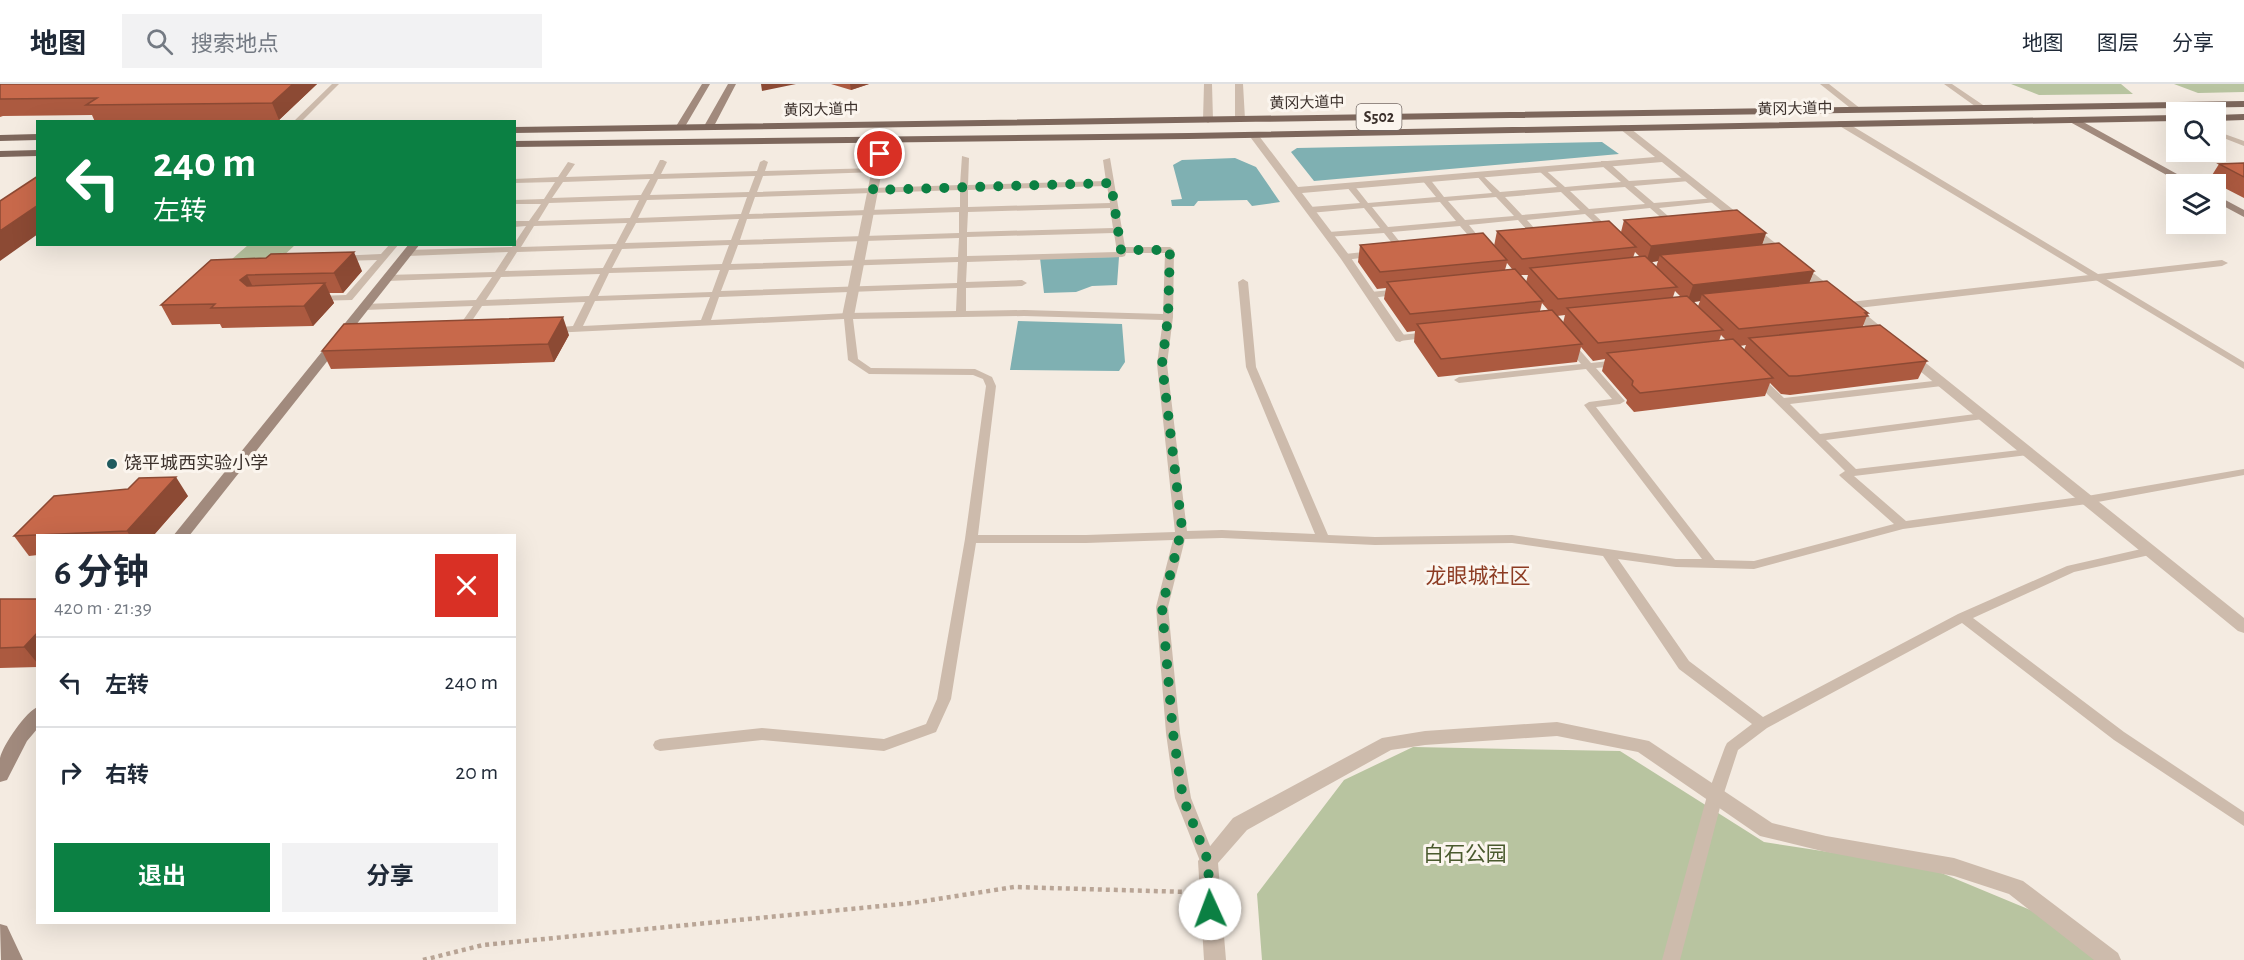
<!DOCTYPE html>
<html lang="zh">
<meta charset="utf-8">
<style>
:root{--surface:#fff;--page:#f2f2f3;--text:#1f2937;--muted:#747a83;--line:#e0e1e3;--accent:#0b8043}
body{margin:0;font-family:"Alegreya Sans","Noto Sans SC",sans-serif;background:var(--page);color:var(--text);height:100vh;display:flex;flex-direction:column;font-size:22px;white-space:nowrap}
*{box-sizing:border-box;margin:0}
p{font-size:20px;color:var(--muted)}
.icon{flex:none;width:33px;height:33px;fill:none;stroke:currentColor;stroke-width:2;stroke-linecap:round;stroke-linejoin:round}
.map{position:relative;flex:1;overflow:hidden}
.drawer{position:absolute;left:36px;top:450px;width:480px;height:390px;display:flex;flex-direction:column;background:var(--surface);border-radius:0px;box-shadow:0 6px 24px #0002}
.drawer>*{flex:none}
.banner{position:absolute;left:36px;top:36px;width:480px;height:126px;border-radius:0px;box-shadow:0 6px 24px #0002;background:#0b8043;color:#fff;overflow:hidden}
.tools{position:absolute;left:2166px;top:18px;display:grid;gap:12px}
.tools a{display:grid;place-items:center;width:60px;height:60px;border-radius:0px;background:var(--surface);box-shadow:0 6px 24px #0002;font-size:30px}
.pin{position:absolute;display:grid;place-items:center;width:51px;height:51px;color:#fff;margin:-26px;border:3px solid #fff;border-radius:50%;box-shadow:0 2px 6px #0007}
.me{position:absolute;width:66px;margin:-33px;rotate:358deg;stroke-linejoin:round;filter:drop-shadow(0 0 4px #0008)}
.turn{display:flex;align-items:center;gap:21px;height:126px;padding:0 18px;font-size:27px}
.turn .icon{width:78px;height:78px;stroke-width:2.5}
.turn b{display:block;font-size:42px;line-height:51px}
.round{display:grid;place-items:center;flex:none;width:63px;height:63px;border-radius:0px;background:var(--page)}
.summary{display:flex;align-items:center;justify-content:space-between;height:102px;padding:0 18px}
h1{font-size:36px;font-weight:700;line-height:45px}
.button{display:flex;gap:12px;margin-top:auto;padding:12px 18px}
.button a{flex:1;height:69px;border-radius:0px;background:var(--accent);color:#fff;font-size:24px;font-weight:700;line-height:69px;text-align:center}
.button a+a{background:var(--page);color:var(--text)}
ul{padding:0;list-style:none}
li{display:flex;align-items:center;gap:18px;height:90px;padding:0 18px;border-top:2px solid var(--line)}
li div{flex:1}
li b{display:block;font-size:22px}
li em{font-style:normal}
header{display:flex;align-items:center;gap:36px;box-sizing:border-box;height:84px;padding:0 30px;background:var(--surface);border-bottom:2px solid var(--line)}
header strong{font-size:28px}
nav{display:flex;gap:33px;margin-inline-start:auto;font-size:21px}
.search{width:420px;height:54px;background:var(--page);display:flex;align-items:center;gap:15px;box-sizing:border-box;padding:0 21px;border-radius:0px;color:var(--muted);font-size:22px}
.map>svg:first-child{display:block}
.green{fill:#b8c4a0}
.water{fill:#7fb0b2}
.lines{fill:none;stroke-linecap:round;stroke-linejoin:round}
.path{stroke:#b9a596;stroke-width:4.5;stroke-dasharray:4 4;stroke-linecap:butt}
.service{fill:#cdbbac;fill-rule:evenodd}
.minor{fill:#cdbbac;fill-rule:evenodd}
.tertiary{fill:#cdbbac;fill-rule:evenodd}
.secondary{fill:#a18a7d;fill-rule:evenodd}
.primary{fill:#7d675c;fill-rule:evenodd}
.wall{fill:#ac5a40;fill-rule:evenodd}
.shaded-wall{fill:#8c4a34}
.building{fill:#c8694b;stroke:#8c4a34;stroke-width:1.5}
.route{stroke:#0b8043;stroke-width:10;stroke-dasharray:0 18}
.poi-dot{fill:#1f5a5e;stroke:#fbf5ee;stroke-width:2}
.labels{text-anchor:middle;dominant-baseline:central;stroke-width:6;stroke-linejoin:round;paint-order:stroke}
.far-street-label{font-size:15px;fill:#3b302b;stroke:#fbf5ee}
.shield{fill:#fbf5ee;stroke:#756b66;stroke-width:1.5}
.shield-label{font-size:16px;font-weight:bold;fill:#3b302b}
.poi-label{font-size:18px;fill:#3b302b;stroke:#fbf5ee;text-anchor:start}
.quarter-label{font-size:21px;fill:#8c3b22;stroke:#fbf5ee}
.near-park-label{font-size:21px;fill:#4a5a2e;stroke:#fbf5ee}
</style>
<header>
<strong>地图</strong>
<div class="search"><svg class="icon" aria-label="search" viewBox="0 0 24 24"><circle cx="10" cy="10" r="6"/><path d="M15 15l6 6"/></svg>搜索地点</div>
<nav><a>地图</a><a>图层</a><a>分享</a></nav>
</header>
<div class="map">
<svg width="2244" height="876" viewBox="0 0 2244 876">
<rect width="100%" height="100%" fill="#f4ebe1"/>
<path class="green" d="M2011 0H2121L2133 10 2039 11Z
M2174 0H2244V8L2198 9Z
M248 161H295L264 190H215Z
M1413 663 1620 667 1764 758 1927 783 2040 830 2098 876H1262L1257 810 1344 696Z"/>
<path class="water" d="M1602 58 1619 70 1314 97 1291 68 1297 64Z
M1235 74 1256 83 1280 118 1252 122 1247 116 1198 117 1194 122H1172L1171 116 1182 115 1173 81 1182 76Z
M1119 173 1117 201 1092 202 1076 208 1044 209 1040 174Z
M1018 237 1122 240 1125 278 1119 287 1010 286Z"/>
<g class="lines">
<path class="path" d="M423 876 483 861 912 819 1014 803 1188 808"/>
<path class="service" d="M332 0H339L301 38H293Z
M1944 0H1952L1986 23 1979 25Z
M1838 37H1844L2244 278V285L1838 41Z
M2216 47 2244 57V62L2216 51Z
M962 72 969 74 968 101 1106 97 1103 76 1110 74 1125 163H1170L1174 166 1173 233 1167 280 1187 447 1222 446 1315 450 1246 283 1238 198 1243 195 1248 198 1256 283 1328 451 1375 453 1512 451 1676 475H1702L1584 321 1589 318 1612 315 1586 285 1459 299 1454 296 1459 293 1581 280 1563 259 1568 256 1572 257 1591 279 1618 276 1623 279 1618 282 1596 284 1625 317 1620 320 1596 323 1715 476 1754 477 1894 440 1841 393 1839 391 1845 387 1752 295 1751 293 1756 290 1760 291 1784 314 1942 296 1947 299 1942 302 1790 320 1820 350 1983 329 1988 332 1983 335 1826 356 1856 385 2028 365 2034 368 2028 371 1854 392 1906 437 2087 412 2244 385V391L2087 420 1903 445 1754 485 1676 483 1618 475 1689 577 1763 633 1958 530 2067 482 2150 463 2154 464 2156 467 2154 470 2074 488 1973 534 2124 648 2244 728V742L2114 656 1962 539 1767 644 1738 666 1723 712 1680 876H1662L1707 712 1725 663 1727 659 1752 640 1679 585 1603 472 1512 459 1375 461 1222 454 1185 455 1168 523 1180 649 1191 714 1216 777 1214 782 1208 784 1202 782 1200 777 1175 714 1166 649 1156 523 1173 456 1086 459H976L951 615 936 648 884 667 762 656 660 667 655 665 653 661 655 657 660 655 762 644 884 655 926 640 937 615 965 455 986 302 983 295 973 291 869 290 848 276 844 235 551 249 548 248V244L573 242 585 218 482 222 463 250 460 251 455 248 473 222 364 226 359 223 364 220 476 216 492 193 387 197 382 194 387 191 495 188 508 168 408 172 404 169 408 166 512 163 526 142 514 143V137H529L541 120H514V116L544 115 555 98 514 99V95L558 93 568 78 575 80 566 93 653 90 660 76H663L667 78 661 90 757 87 760 78 764 76 768 78 765 87 877 84 881 86 877 88 763 92 757 108 960 101ZM755 92 749 108 650 111 658 95ZM650 95 641 111 552 114 563 98ZM1107 102 1110 119 968 123V106ZM960 106V123L749 130 755 113ZM747 113 741 130 638 134 647 116ZM639 116 630 134 538 137 549 119ZM1110 124 1113 144 967 148 968 128ZM959 128V149L740 156 747 135ZM739 135 731 156 625 159 636 139ZM627 139 616 160 521 163 534 142ZM1114 149 1117 168 967 172V153ZM959 154 958 173 731 180 738 161ZM729 161 722 180 612 184 622 165ZM613 165 603 184 505 187 517 168ZM1126 169H1165L1163 230 1024 226 966 227V204L1022 202 1027 199 1022 196 966 198 967 178 1122 173 1125 172ZM958 178 957 199 721 207 729 186ZM720 186 712 208 598 212 609 189ZM600 190 589 212 486 216 501 193ZM957 204 956 227 848 229 711 236 719 213ZM710 213 701 236 583 242 595 217ZM1024 232 1163 236 1157 280 1175 448 1086 451H978L996 302 992 293 975 285 871 284 858 275 853 235Z
M1601 77H1607L1629 97 1689 93 1693 95 1689 97 1634 102 1654 119 1716 114 1720 116 1716 118 1659 124 1677 140 1678 142 1674 145 1650 124 1594 130 1612 147V151L1609 152 1585 130 1527 136 1543 154 1539 157 1536 156 1518 136 1469 141 1487 163 1483 166 1480 165 1460 142 1392 148 1407 167 1403 170 1400 169 1384 149 1326 153 1325 151 1329 148 1380 144 1364 124 1310 129 1306 126 1310 123 1360 119 1346 102 1350 100H1353L1368 119 1436 113 1422 96 1426 94H1429L1444 113 1492 109 1476 91 1480 89 1500 108 1557 103 1539 87 1538 85 1542 83 1565 103 1621 98 1601 81ZM1625 103 1645 120 1589 125 1570 107ZM1561 108 1580 126 1522 131 1505 113ZM1496 113 1514 132 1465 136 1448 117ZM1440 118 1456 137 1388 143 1372 123Z
M390 160H399L352 216 315 217V213L318 212 346 211 377 176 340 177 337 176V172L381 170Z
M1373 167 1376 168V172L1345 176 1341 173 1345 170Z
M1400 205 1405 208 1403 210 1371 214 1366 211 1371 208Z
M1429 248 1432 249V253L1400 257 1395 254 1400 251Z"/>
<path class="minor" d="M1820 0H1829L1861 25 1854 27Z
M1620 41H1626L1850 218 2222 176 2228 179 2222 182 1858 224 1891 251 1893 254 1891 257 1887 258 1842 225 1662 78 1302 109 1349 171 1406 254 1400 258 1396 257 1341 175 1248 50 1256 48 1298 103 1655 73 1620 45Z
M883 52 888 55 854 232 848 236 842 232 878 55Z
M1908 267 1912 268 2244 534V549L2238 547 1904 274 1902 271 1904 268Z
M1557 638 1649 657 1772 739 1826 752 1954 774 2023 797 2118 869 2121 876H2094L2009 810 1954 792 1826 768 1760 752 1638 668 1557 652 1425 661 1391 666 1247 746 1218 779 1226 876H1204L1198 777 1233 734 1382 654 1425 647Z"/>
<path class="tertiary" d="M1204 0H1212L1213 36 1208 39 1203 36Z
M1235 0H1243L1245 35 1240 38 1235 35Z"/>
<path class="secondary" d="M702 0H710L683 46H677L675 44Z
M728 0H736L713 44 705 46 703 44Z
M2070 34H2076L2195 100H2183L2070 38Z
M2216 111 2244 126V133L2216 118Z
M409 160H420L189 452H173Z
M38 623V644L27 657 7 696 0 698C0 691 0 681 0 674 3 661 26 627 38 623Z
M0 840 7 842 23 876H1Z"/>
<path class="primary" d="M2244 17V23L514 49V43Z
M2244 30V36L2216 37V31Z
M2176 31V37L1189 55 514 63V57L1189 49Z
M38 50V56L0 57V51Z
M38 66V72L0 73V67Z"/>
</g>
<path class="wall" d="M0 0H317L279 36 95 38 92 31 3 32 0 33Z
M831 0H869L851 6Z
M2244 79V114L2209 96 2219 80Z
M1624 136 1766 149 1762 161 1814 187 1809 199 1868 229 1863 242 1927 277 1918 295 1790 311 1781 310 1770 299 1765 312 1634 328 1626 319 1627 316 1602 287 1605 275 1593 277 1581 263 1577 278 1438 293 1414 258 1415 247 1407 248 1384 215 1386 204 1377 205 1358 178 1360 161 1494 162 1497 147 1621 148ZM1635 168 1640 173 1633 174ZM1658 177 1656 183 1651 178ZM1507 179 1512 185 1505 186ZM1520 191H1528L1526 198ZM1675 207 1681 213H1673ZM1700 217 1698 222 1693 218ZM1542 219 1548 226 1540 227ZM1565 231 1563 239 1557 232ZM1721 251 1726 256 1719 257ZM1746 261 1744 266 1740 262Z
M211 176 362 187 343 209H329L334 219 313 242 222 244 220 240 172 241 161 221Z
M569 251 554 278 331 285 322 267Z
M128 405 188 412 153 452H38V471L29 472 14 452Z
M0 515H38V583L0 584Z"/>
<path class="shaded-wall" d="M293 0H317L279 36 272 19Z
M761 0H796L762 7Z
M850 0H869L851 6Z
M38 121V150L0 177V147Z
M1766 149 1760 166 1660 171 1658 177 1646 179 1651 162Z
M354 168 362 187 343 209 334 189Z
M1814 187 1807 204 1702 210 1700 217 1687 219 1693 201Z
M247 191 257 211 240 196Z
M325 199 334 219 313 242 304 222Z
M563 233 569 251 554 278 548 260Z
M176 393 188 412 153 452H130L127 447Z
M38 548V580L24 563Z"/>
<path class="building" d="M0 0H293L272 19 86 21 97 14 0 15Z
M2244 79V93L2219 80Z
M38 92V121L0 147V117Z
M1737 126 1766 149 1651 162 1624 136Z
M1609 137 1636 163 1522 175 1497 147Z
M1483 149 1507 176 1380 188 1360 161Z
M1779 159 1814 187 1693 201 1660 171Z
M354 168 334 189 247 191 240 196 247 202 325 199 304 222 211 224 215 220 161 221 211 176 266 174 271 170Z
M1645 172 1677 203 1558 215 1530 184Z
M1515 185 1543 217 1410 230 1387 198Z
M1827 197 1868 229H1865L1868 232 1739 245 1702 210Z
M1687 212 1723 246 1598 259 1567 224Z
M1552 226 1582 260 1441 275 1417 240Z
M563 233 548 260 322 267 344 240Z
M1880 241 1927 277 1797 292H1789L1749 254Z
M1733 255 1773 294 1640 309 1632 301 1633 297 1607 269Z
M176 393 127 447 14 452 54 412 128 405 139 394Z
M0 515H38V548L24 563 0 564Z"/>
<g class="lines">
<path class="route" d="M880 70 873 106 1111 99 1121 166H1170L1168 233 1162 280 1182 444 1162 523 1173 649 1183 714 1208 777 1210 825"/>
</g>
<circle class="poi-dot" cx="112" cy="380" r="6"/>
<g class="labels">
<g class="far-street-label">
<text transform="translate(1307 19) rotate(-1)">黄冈大道中</text>
<text transform="translate(1795 25) rotate(-1)">黄冈大道中</text>
<text transform="translate(821 26) rotate(-1)">黄冈大道中</text>
</g>
<rect class="shield" x="1356.5" y="20" width="45" height="26" rx="4.5"/>
<g class="shield-label">
<text x="1379" y="33">S502</text>
</g>
<g class="poi-label">
<text x="124" y="380">饶平城西实验小学</text>
</g>
<g class="quarter-label">
<text x="1478" y="492">龙眼城社区</text>
</g>
<g class="near-park-label">
<text x="1465" y="770">白石公园</text>
</g>
</g>
</svg>
<div class="tools">
<a><svg class="icon" aria-label="search" viewBox="0 0 24 24"><circle cx="10" cy="10" r="6"/><path d="M15 15l6 6"/></svg></a>
<a><svg class="icon" aria-label="layers" viewBox="0 0 24 24"><path d="M12 4l9 5-9 5-9-5zM3 14l9 5 9-5"/></svg></a>
</div>
<div class="pin" style="left:880px;top:70px;background:#d93025"><svg class="icon" aria-label="arrive" viewBox="0 0 24 24"><path d="M6 21V4h12l-3 4 3 4H6"/></svg></div>
<svg class="me" style="left:1210px;top:825px" viewBox="-20 -20 40 40"><circle r="19" fill="#fff"/><path d="M0-13L10 11 0 6-10 11z" fill="#0b8043"/></svg>
<div class="banner">
<div class="turn"><svg class="icon" aria-label="left" viewBox="0 0 24 24"><path d="M17 20v-9H6M10 6l-5 5 5 5"/></svg><div><b>240 m</b>左转</div></div>
</div>
<section class="drawer">
<div class="summary"><div><h1>6 分钟</h1><p>420 m · 21:39</p></div><a class="round" style="background:#d93025;color:#fff"><svg class="icon" aria-label="close" viewBox="0 0 24 24"><path d="M6 6l12 12M18 6L6 18"/></svg></a></div>
<ul>
<li><svg class="icon" aria-label="left" viewBox="0 0 24 24"><path d="M17 20v-9H6M10 6l-5 5 5 5"/></svg><div><b>左转</b></div><em>240 m</em></li>
<li><svg class="icon" aria-label="right" viewBox="0 0 24 24"><path d="M7 20v-9h11M14 6l5 5-5 5"/></svg><div><b>右转</b></div><em>20 m</em></li>
</ul>
<div class="button"><a>退出</a><a>分享</a></div>
</section>
</div>
